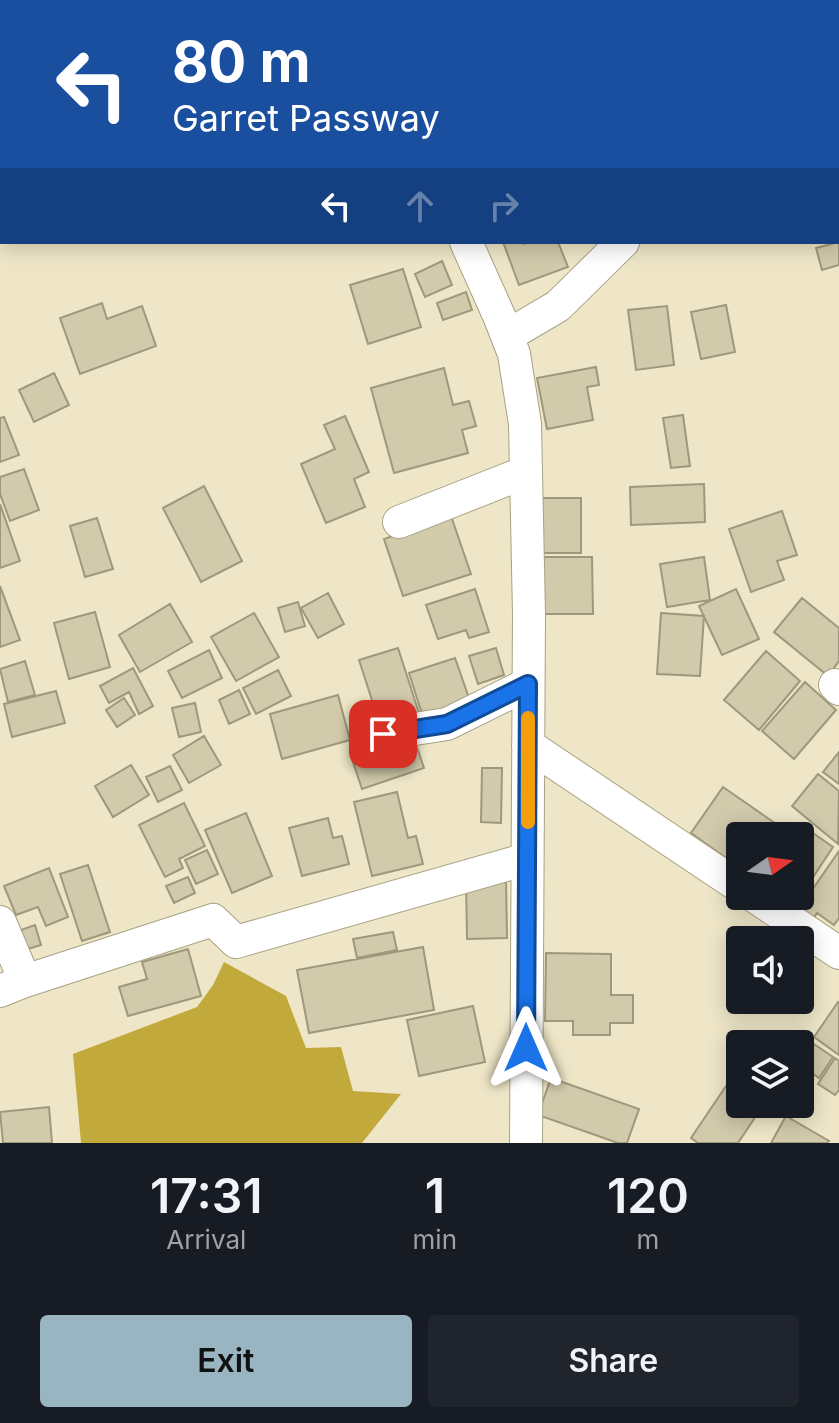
<!DOCTYPE html>
<style>
:root{--surface:#171b24;--page:#20242c;--text:#f1f3f6;--muted:#9ea1a6;--accent:#99b5c1}
body{margin:0;font-family:Inter,sans-serif;background:var(--page);color:var(--text);height:100vh;display:flex;flex-direction:column;font-size:30px;white-space:nowrap}
*{box-sizing:border-box;margin:0}
p{font-size:26px;color:var(--muted)}
.icon{flex:none;width:44px;height:44px;fill:none;stroke:currentColor;stroke-width:2;stroke-linecap:round;stroke-linejoin:round}
.map{position:relative;height:1143px;overflow:hidden}
.details{display:flex;flex-direction:column;background:var(--surface);flex:1}
.details>*{flex:none}
.guide{position:absolute;left:0px;top:0px;width:840px;height:244px;box-shadow:0 4px 20px #0003;background:#1a4fa0;color:#fff;overflow:hidden}
.needle{width:52px;rotate:76deg}
.tools{position:absolute;left:726px;top:822px;display:grid;gap:16px}
.tools a{display:grid;place-items:center;width:88px;height:88px;border-radius:8px;background:var(--surface);box-shadow:0 4px 20px #0003;font-size:40px}
.pin{position:absolute;display:grid;place-items:center;width:68px;height:68px;color:#fff;margin:-34px;border-radius:16px;box-shadow:0 4px 12px #0006}
.me{position:absolute;width:88px;margin:-44px;rotate:0deg;stroke-linejoin:round;filter:drop-shadow(0 0 6px #0008)}
.turn{display:flex;align-items:center;gap:28px;height:168px;padding:0 40px;font-size:36px}
.turn .icon{width:104px;height:104px;stroke-width:2.5}
.turn b{display:block;font-size:56px;line-height:68px}
.lanes{display:flex;align-items:center;height:76px;padding:0 40px;background:#0003;justify-content:center;gap:40px;direction:ltr}
.lanes .off{opacity:.35}
.eta{display:flex;justify-content:space-evenly;align-items:center;height:136px;text-align:center}
.eta b{font-size:48px;font-weight:600;line-height:56px}
.action{display:flex;gap:16px;margin-top:auto;padding:16px 40px}
.action a{flex:1;height:92px;border-radius:8px;background:var(--accent);color:#111;font-size:32px;font-weight:600;line-height:92px;text-align:center}
.action a+a{background:var(--page);color:var(--text)}
.map>svg:first-child{display:block}
.forest{fill:#c2a93c}
.building{fill:#d1caab;stroke:#9f987b;stroke-width:2}
.lines{fill:none;stroke-linecap:round;stroke-linejoin:round}
.street-casing{stroke:#a8a183;stroke-width:34}
.street{stroke:#fff;stroke-width:32}
.route-casing{stroke:#114b97;stroke-width:20}
.route{stroke:#1a73e8;stroke-width:14}
.slow{stroke:#f59e0b;stroke-width:14}
</style>
<div class="map">
<svg width="839" height="1143" viewBox="0 0 839 1143">
<rect width="100%" height="100%" fill="#eee6c7"/>
<path class="forest" d="M224 962 286 996 306 1048 341 1047 353 1091 401 1094 362 1143H81L73 1054 197 1007 213 985Z"/>
<path class="building" d="M716 0H839V5L838 2H717Z
M503 242H522L523 244 529 242H558L568 267 519 285Z
M839 242V265L822 270 816 248Z
M442 261 452 285 425 297 415 274Z
M403 269 421 327 368 344 350 285Z
M466 292 472 310 443 320 437 303Z
M102 303 107 319 142 306 156 346 80 374 60 318Z
M726 305 735 352 701 359 691 312Z
M667 306 674 365 636 370 628 310Z
M596 367 599 385 587 387 593 420 547 429 537 378Z
M444 368 453 405 469 401 476 426 462 430 468 453 394 473 371 388Z
M54 373 69 405 34 422 19 390Z
M683 415 690 466 671 468 663 418Z
M345 416 369 472 354 479 365 507 326 523 301 464 335 449 324 425Z
M4 417 19 455 0 462V418Z
M24 469 39 510 10 521 0 494V477Z
M704 484 705 522 631 525 630 487Z
M204 486 242 561 201 582 163 508Z
M542 498H581V553H542Z
M0 504 20 561 0 568Z
M782 511 797 555 777 561 784 580 751 592 729 529Z
M451 516 471 574 403 596 384 539Z
M97 518 113 569 85 577 70 526Z
M543 557H592L593 614H544Z
M704 557 710 600 667 607 660 564Z
M0 586 20 640 0 647Z
M475 589 489 632 469 638 466 630 438 639 426 605Z
M736 589 759 639 722 655 699 606Z
M328 593 344 624 318 638 301 608Z
M802 598 839 628V661L828 676 774 632Z
M298 602 305 626 285 632 278 608Z
M170 604 192 642 140 672 119 635Z
M95 612 110 667 69 679 54 623Z
M254 613 279 657 236 681 211 637Z
M661 613 704 616 700 676 657 674Z
M398 648 419 713 380 725 359 660Z
M496 648 504 675 478 684 469 656Z
M209 650 222 678 182 698 168 671Z
M766 651 800 681 759 730 724 700Z
M455 658 470 701 423 717 409 673Z
M25 661 35 695 8 702 0 669Z
M133 668 153 706 139 714 129 692 109 703 100 686Z
M278 670 291 696 256 714 243 688Z
M805 682 836 710 794 759 762 731Z
M239 690 250 714 229 724 219 700Z
M56 691 65 723 12 737 4 704Z
M338 695 350 740 282 759 270 714Z
M124 698 135 715 117 727 106 710Z
M195 703 201 732 179 737 172 708Z
M204 736 221 765 189 783 173 755Z
M413 736 424 768 362 789 351 756Z
M839 752V784L823 772Z
M131 765 149 795 113 817 95 786Z
M170 766 182 790 158 802 146 777Z
M482 768H502L501 823 481 822Z
M818 774 839 791 838 844 792 806Z
M723 787 782 828 777 836H740V868L691 833Z
M397 792 408 838 416 836 423 864 372 876 354 802Z
M184 803 205 846 179 859 183 868 165 877 139 825Z
M246 813 272 876 232 893 205 830Z
M328 818 333 838 342 836 349 864 302 876 289 828Z
M800 824 833 847 796 903 785 896H800V836H792Z
M207 850 218 874 196 884 185 860Z
M839 851V918L834 925 817 913 813 919 799 909Z
M88 865 110 932 82 941 60 874Z
M49 868 68 917 46 926 38 907 16 915 4 886Z
M188 877 195 893 174 903 166 886Z
M506 878 507 938 467 939 466 879Z
M35 925 41 945 21 951 15 932Z
M393 932 397 950 357 958 353 939Z
M423 947 434 1010 309 1033 297 970Z
M188 949 201 996 128 1016 119 987 147 979 142 962Z
M546 953 611 954V995H633V1023H610V1035H573V1021H545Z
M838 1002 839 1003V1055L814 1037Z
M473 1006 485 1062 419 1076 407 1020Z
M805 1038 833 1057 819 1078 800 1065V1045Z
M835 1058 839 1061V1090L835 1095 818 1084Z
M551 1078 639 1109 627 1143H618L538 1115Z
M726 1086 740 1095V1104H764L738 1143H698L691 1138Z
M49 1107 52 1143H3L0 1112Z
M786 1116 829 1141 827 1143H771Z"/>
<g class="lines">
<g class="street-casing">
<path id="street" d="M370 0 371 2
M838 212H839
M466 242 500 318 514 354 525 424 529 614 526 1143
M507 336 558 306 623 242
M399 522 526 472
M835 685 839 689
M383 734 447 724 528 684
M528 745 740 887
M754 896 839 953
M0 922 25 981
M0 991 25 981 213 920 236 942 527 859"/>
</g>
<use href="#street" class="street"/>
</g>
<g class="lines">
<g class="route-casing">
<path id="route" d="M383 734 447 724 528 684 526 1048"/>
</g>
<use href="#route" class="route"/>
<path class="slow" d="M528 822V718"/>
</g>
</svg>
<div class="tools">
<a><svg class="needle" viewBox="-14 -14 28 28"><path d="M0-13l5 13h-10z" fill="#e53935"/><path d="M0 13l5-13h-10z" fill="#9ea1a6"/></svg></a>
<a><svg class="icon" aria-label="sound" viewBox="0 0 24 24"><path d="M4 9h4l5-4v14l-5-4H4zM17 9q2 3 0 6"/></svg></a>
<a><svg class="icon" aria-label="layers" viewBox="0 0 24 24"><path d="M12 4l9 5-9 5-9-5zM3 14l9 5 9-5"/></svg></a>
</div>
<div class="pin" style="left:383px;top:734px;background:#d93025"><svg class="icon" aria-label="arrive" viewBox="0 0 24 24"><path d="M6 21V4h12l-3 4 3 4H6"/></svg></div>
<svg class="me" style="left:526px;top:1048px" viewBox="-20 -20 40 40"><path d="M0-17L14 15 0 8-14 15z" fill="#1a73e8" stroke="#fff" stroke-width="4"/></svg>
<div class="guide">
<div class="turn"><svg class="icon" aria-label="left" viewBox="0 0 24 24"><path d="M17 20v-9H6M10 6l-5 5 5 5"/></svg><div><b>80 m</b>Garret Passway</div></div>
<div class="lanes"><svg class="icon" aria-label="left" viewBox="0 0 24 24"><path d="M17 20v-9H6M10 6l-5 5 5 5"/></svg><svg class="icon off" aria-label="ahead" viewBox="0 0 24 24"><path d="M12 20V5M6 11l6-6 6 6"/></svg><svg class="icon off" aria-label="right" viewBox="0 0 24 24"><path d="M7 20v-9h11M14 6l5 5-5 5"/></svg></div>
</div>
</div>
<section class="details">
<div class="eta">
<div><b>17:31</b><p>Arrival</p></div>
<div><b>1</b><p>min</p></div>
<div><b>120</b><p>m</p></div>
</div>
<div class="action"><a>Exit</a><a>Share</a></div>
</section>
